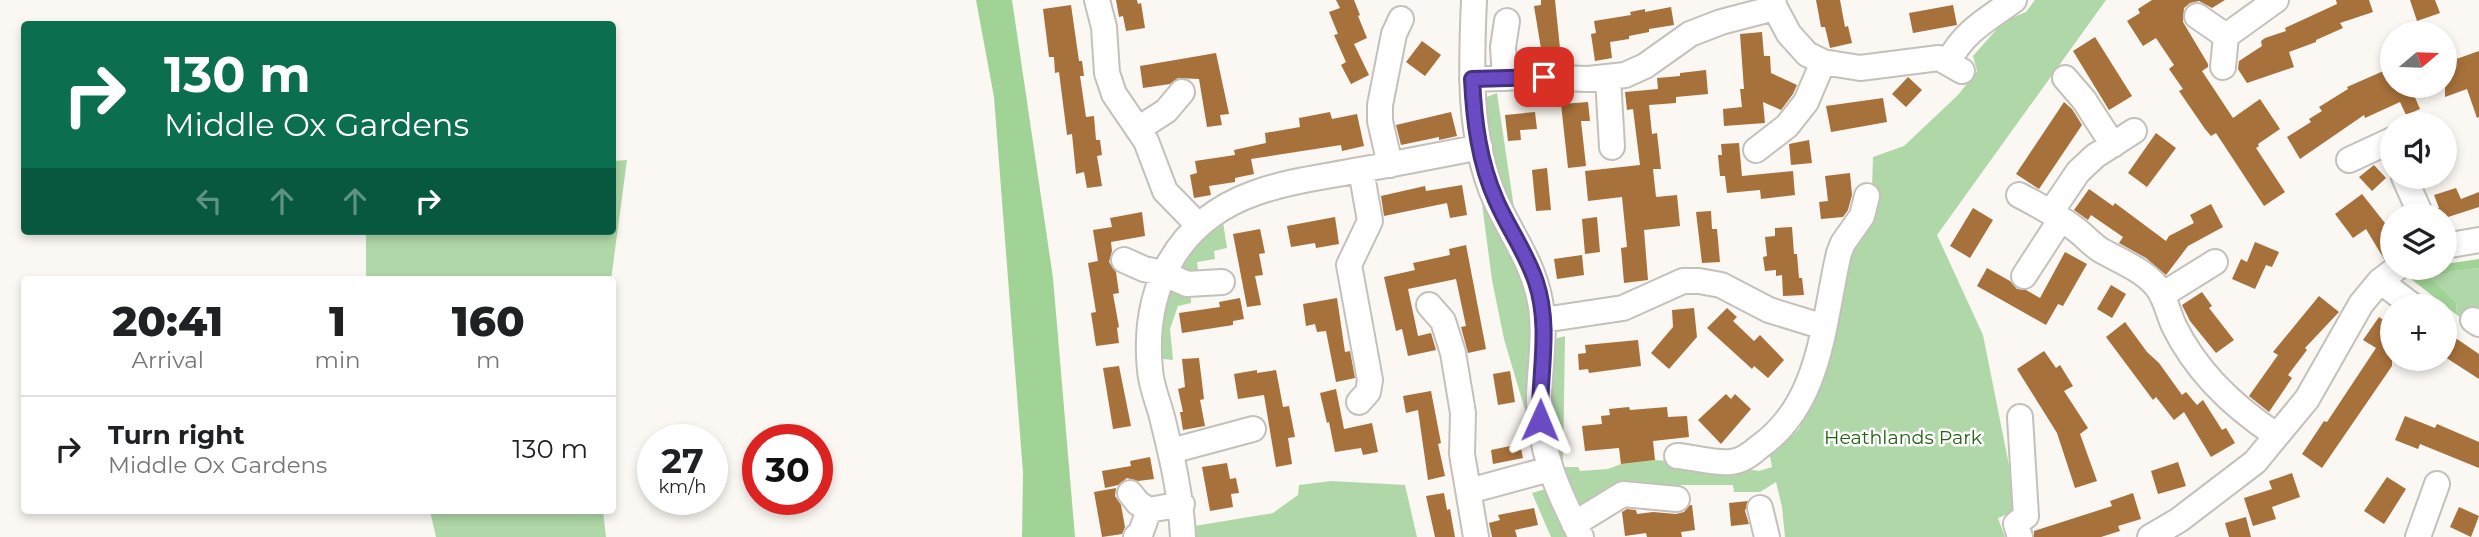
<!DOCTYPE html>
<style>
:root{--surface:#fff;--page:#f6f6f6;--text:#202124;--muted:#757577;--line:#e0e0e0}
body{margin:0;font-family:Montserrat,sans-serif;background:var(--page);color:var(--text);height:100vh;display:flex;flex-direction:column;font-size:26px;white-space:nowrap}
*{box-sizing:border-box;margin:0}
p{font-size:23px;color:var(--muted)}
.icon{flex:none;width:38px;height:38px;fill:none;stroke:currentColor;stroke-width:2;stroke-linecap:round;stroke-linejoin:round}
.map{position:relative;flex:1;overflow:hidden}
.side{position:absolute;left:21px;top:276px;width:595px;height:238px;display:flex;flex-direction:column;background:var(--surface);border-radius:7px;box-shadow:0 4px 10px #0003}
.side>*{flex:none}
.banner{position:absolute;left:21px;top:21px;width:595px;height:214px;border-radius:7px;box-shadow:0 4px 10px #0003;background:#0b6e4f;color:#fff;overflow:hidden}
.needle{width:46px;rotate:71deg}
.tools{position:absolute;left:2380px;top:21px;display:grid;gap:14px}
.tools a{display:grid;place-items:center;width:77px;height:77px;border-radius:50%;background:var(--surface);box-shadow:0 4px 10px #0003;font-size:35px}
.speed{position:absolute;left:637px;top:424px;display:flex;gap:14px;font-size:35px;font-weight:700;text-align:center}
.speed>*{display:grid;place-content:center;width:91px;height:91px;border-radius:50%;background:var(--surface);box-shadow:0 4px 10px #0003;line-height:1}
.speed small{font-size:18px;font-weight:400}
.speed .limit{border:10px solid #d22;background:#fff;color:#111}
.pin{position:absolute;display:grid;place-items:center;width:60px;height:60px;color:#fff;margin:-30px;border-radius:14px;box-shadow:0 4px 10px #0006}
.me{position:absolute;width:77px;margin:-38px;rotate:1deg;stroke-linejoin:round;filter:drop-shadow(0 0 5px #0008)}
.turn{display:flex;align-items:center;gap:24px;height:147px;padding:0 28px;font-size:32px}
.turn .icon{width:91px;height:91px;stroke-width:2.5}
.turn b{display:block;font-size:49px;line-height:60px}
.lanes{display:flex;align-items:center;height:66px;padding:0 28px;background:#0003;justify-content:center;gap:35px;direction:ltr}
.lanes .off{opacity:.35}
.eta{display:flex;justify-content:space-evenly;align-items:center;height:119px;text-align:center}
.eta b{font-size:42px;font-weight:800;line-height:49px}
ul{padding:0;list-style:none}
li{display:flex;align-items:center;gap:21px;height:105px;padding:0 28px;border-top:2px solid var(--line)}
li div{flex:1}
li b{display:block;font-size:26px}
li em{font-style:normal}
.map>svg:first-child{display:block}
.green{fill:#b0d7a8}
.forest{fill:#a1d397}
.building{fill:#a7713b}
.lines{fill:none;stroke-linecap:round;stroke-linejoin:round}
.minor-casing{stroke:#c4c0bc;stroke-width:28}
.minor{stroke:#fff;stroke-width:24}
.route-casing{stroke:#46317f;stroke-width:18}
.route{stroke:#6b4bc4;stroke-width:12}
.labels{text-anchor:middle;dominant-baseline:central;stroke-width:5;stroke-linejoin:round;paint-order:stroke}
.park-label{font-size:19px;fill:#246314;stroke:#fff}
</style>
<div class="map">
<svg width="2479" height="537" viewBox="0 0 2479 537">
<rect width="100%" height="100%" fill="#fbf7f2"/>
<path class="green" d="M2035 0H2106L1937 235 1983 335 2018 510 1998 518 2005 537H1785L1782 507 1776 482 1760 492H1734L1733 485H1656L1582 508 1563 467H1578L1580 471 1608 469 1621 464 1655 460 1724 465 1759 471 1772 467 1770 456 1799 429 1826 369 1845 260 1871 219 1873 157 1904 146 1958 95 1977 71 1973 56 2004 21 2026 12Z
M1497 93 1515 215 1493 170 1484 98Z
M627 160 611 280H366V231H612L613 161Z
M1482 204C1504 244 1531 287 1531 335 1532 360 1528 385 1525 410L1504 339 1492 280Z
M1223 222 1227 248 1214 251 1215 259 1197 262 1198 270 1190 272 1191 303 1178 306 1170 329 1173 360 1154 358C1162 317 1165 279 1194 246 1202 237 1214 230 1223 222Z
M2479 268V316L2467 308 2461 318 2457 315 2456 302 2431 278 2454 271Z
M1565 336 1563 461 1554 462 1549 397 1555 339Z
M1331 481 1405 485 1417 537H1183L1182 528 1273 513 1298 495 1299 485Z
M1556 486 1581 537H1551L1532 493Z
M430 511H603L606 537H436Z"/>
<path class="forest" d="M976 0H1012L1053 278 1075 537H1022L1023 473 994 97Z
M2479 259V268L2454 271 2431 278 2456 302 2457 315 2411 279 2432 268H2445V264Z"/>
<path class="building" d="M1116 0H1137L1138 4 1141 3 1145 28 1126 31 1123 16 1119 17Z
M1336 0H1354L1360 15 1358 16 1367 38 1354 44 1369 75 1351 84 1341 65 1346 62 1334 35 1338 34 1329 12 1340 8Z
M1541 0H1555L1561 58 1543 61 1534 6 1541 5Z
M1816 0H1840L1845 27 1848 26 1852 43 1830 48 1825 27H1821Z
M2152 0H2225L2212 8 2199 1 2190 3 2184 8 2183 22 2208 64V67L2202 71 2233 118 2260 99 2280 129 2258 144 2259 146 2256 148 2285 192 2264 206 2216 133 2211 136 2205 129 2179 91 2183 89 2169 69 2174 65 2156 38 2143 46 2127 21 2140 13 2138 9Z
M2336 0H2369L2373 12 2340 23 2343 28 2316 40V42L2289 52 2294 67 2247 83 2238 69 2239 61 2262 46 2261 41 2265 38 2286 31 2285 28 2337 4Z
M2410 0H2435L2440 13 2417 21Z
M1071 5 1079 61H1082L1084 76H1080L1086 117 1094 116 1096 140H1100L1102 155 1097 156 1102 186 1087 188 1084 172 1076 174 1072 134 1067 135 1059 72 1055 73 1054 57H1049L1043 9Z
M1953 5 1957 25 1913 33 1909 13Z
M1671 7 1674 25 1649 29V32L1629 36V39L1610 42 1612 58 1595 61 1591 34 1596 33 1594 21 1631 15 1630 12 1645 9V12Z
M1762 32 1764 56H1770L1771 73 1797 85 1793 94 1781 110 1763 102 1765 123 1724 126 1723 109 1742 107 1740 89H1744L1740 34Z
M2095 37 2132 96 2109 110 2073 51Z
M1422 41 1441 55 1425 76 1406 62Z
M2479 51V117L2477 118 2467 89 2445 97V63Z
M1216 53 1229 114 1220 115 1222 125 1207 127 1199 79 1178 78 1170 84 1143 88 1140 66Z
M2388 69 2392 86H2410L2420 109 2406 115 2400 102 2365 118 2364 115 2300 159 2287 137 2311 122 2309 119 2322 111 2319 107 2348 89 2347 87Z
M1706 70 1708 94 1676 97V103L1649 105 1652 134 1657 133 1661 169H1653L1656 197 1677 195 1680 226 1644 230 1648 280 1624 283 1621 248 1627 247 1622 197 1588 201 1585 171 1640 165 1633 109 1627 110 1625 92 1658 89 1657 78 1680 76V73Z
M1908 77 1922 90 1906 107 1892 94Z
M1534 92 1549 93 1550 104 1536 106Z
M1883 98 1887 122 1831 132 1826 106Z
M1588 102 1590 121H1581L1586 166 1568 168 1561 104Z
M2064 102 2072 109 2082 125 2039 189 2016 174Z
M1330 112 1332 119 1357 114 1364 146 1342 151 1341 145 1251 159 1254 174 1235 178V182L1209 186 1211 195 1194 198 1190 175 1197 173 1195 161 1235 155 1234 150 1266 143 1265 133 1300 127 1299 118Z
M1451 112 1457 136 1439 140V137L1401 145 1396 125Z
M1535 112 1537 129 1520 130 1521 140 1508 141 1505 115Z
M2156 133 2176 148 2147 187 2128 173Z
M1809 140 1812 163 1791 165 1789 144Z
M1739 143 1742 176 1793 171 1795 195 1761 199 1760 190 1727 193 1725 176H1720L1718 155H1722L1721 144Z
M2374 165 2386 178 2372 191 2359 177Z
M1547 168 1551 210 1536 211 1532 170Z
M1850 173 1852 195 1848 210 1843 217 1821 219 1819 202 1828 201 1825 176Z
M1462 185 1467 215 1450 218 1447 203 1384 216 1381 196 1425 186 1426 191Z
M2456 188 2461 199 2479 192V207L2445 218V215H2436L2435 210 2439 208 2434 195Z
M2089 189 2113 206 2115 203 2166 241 2169 236 2194 223 2190 215 2211 204 2223 227 2188 246 2166 275 2146 258 2119 243 2123 237 2091 215 2088 220 2074 210Z
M2362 194 2392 232V254L2384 259 2366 229 2353 238 2335 214Z
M1973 208 1993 220 1970 258 1950 246Z
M1711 211 1712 229H1717L1720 262 1702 263 1696 212Z
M1142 212 1145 236 1111 242 1112 251 1109 262 1116 272 1119 293 1113 294 1119 327 1117 328 1119 343 1096 346 1091 313 1096 312 1088 263 1098 261 1093 230 1112 227 1110 218Z
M1335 217 1339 244 1316 248 1315 243 1291 247 1287 226Z
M1597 217 1600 252 1585 254 1582 219Z
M1792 227 1794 254H1797L1799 278H1802L1804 295 1783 296 1782 275 1776 276V270L1765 271 1763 257 1767 256 1765 237 1775 236V228Z
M1260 229 1265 253 1259 254 1263 275 1255 276 1261 305 1247 307 1233 234Z
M2255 242 2279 252 2272 267 2266 265 2255 289 2232 279 2241 259 2247 262Z
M1466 245 1486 349 1468 353 1461 327 1466 326 1456 279 1408 289 1418 336 1431 333 1436 350 1408 356 1402 329 1396 331 1384 277 1415 270 1413 263 1450 255 1449 249Z
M2065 252 2087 264 2063 306 2058 304 2046 325 1977 286 1987 268 2010 281 2017 289 2026 290 2040 298Z
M1582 255 1584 275 1557 279 1554 259Z
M2111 285 2126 294 2112 318 2097 309Z
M2202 292 2212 306 2209 308 2234 340 2216 353 2190 321 2182 305Z
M2319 296 2339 312 2305 348 2307 350 2288 375 2292 378 2269 412 2249 396 2278 355 2273 352Z
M1240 298 1244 319 1233 321V325L1182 333 1179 313 1220 307 1219 302Z
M1337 298 1345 352 1350 351 1355 378 1336 382 1326 331 1317 332 1315 324 1306 326 1303 304Z
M1694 308 1697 337 1669 369 1651 353 1673 327 1672 310Z
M1727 308 1737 317 1733 321 1754 341 1760 335 1784 360 1768 378 1754 366 1752 369 1707 328Z
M2379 317 2392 326V366L2322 468 2302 454 2324 421 2327 422 2376 348 2363 340Z
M2125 322 2147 352 2159 363 2182 395 2186 392 2197 405 2203 400 2222 430 2226 428 2235 443 2211 457 2184 412 2174 420 2156 397 2153 400 2106 337Z
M2454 337 2479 354V379L2445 357V350Z
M1638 340 1641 366 1589 373 1588 369 1579 370 1578 354 1586 353 1585 345Z
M2044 351 2056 368 2060 365 2073 386 2064 391 2088 428 2080 434 2097 481 2075 488 2057 433 2017 369Z
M1199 358 1204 399 1200 400 1205 426 1183 430 1180 412H1183L1178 389 1185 387 1182 359Z
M1119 366 1131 426 1113 429 1103 368Z
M1257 370V373L1276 370 1283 407 1289 406 1295 437 1288 438 1292 464 1276 467 1264 395 1238 399 1234 374Z
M1510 371 1515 402 1498 405 1493 374Z
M1336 389 1344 429 1372 423 1378 452 1363 455 1361 448 1335 452 1329 422 1327 423 1320 393Z
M1431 391 1441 443 1438 444 1445 476 1428 480 1418 410 1406 413 1403 396Z
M1726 394 1731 399 1735 394 1751 409 1721 444 1698 420Z
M1629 407 1630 410 1667 407 1668 417 1687 416 1689 437 1653 441 1655 460 1621 464 1619 448 1585 451 1582 426 1602 424 1601 416 1610 415 1609 409Z
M2405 416 2435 428 2437 424 2479 442V468L2420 444 2418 449 2395 440Z
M1520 444 1523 458 1493 464 1491 450Z
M1150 457 1154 479 1138 481 1127 478 1118 485 1105 488 1102 471 1131 466 1130 461Z
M2178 462 2186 486 2158 494 2151 471Z
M1227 463 1230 479 1236 478 1239 493 1231 494 1233 507 1210 511 1202 467Z
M2292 473 2300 497 2272 507 2276 519 2253 526 2244 498 2272 489 2269 481Z
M2387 477 2406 489 2384 524 2364 511Z
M1116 488 1115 496 1121 505 1125 527 1122 534 1102 537 1094 492Z
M1444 493 1447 510 1450 509 1455 537H1435L1426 496Z
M2133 493 2141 519 2118 526 2120 531 2101 537H2034V531L2112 506 2110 501Z
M1748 501 1745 511 1749 524 1731 526 1729 503Z
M1690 505H1692L1695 530 1681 532 1682 537H1647L1646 533 1625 536 1622 512 1627 509 1636 510 1637 514 1653 512 1676 514 1684 512Z
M2459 507 2479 516 2471 537 2450 527Z
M1534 508 1538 525 1515 530 1517 537H1492L1489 523 1500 520 1498 515Z
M2246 517 2251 537H2229L2225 523Z"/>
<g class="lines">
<g class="minor-casing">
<path id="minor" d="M1097 0 1104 27 1107 73 1114 94 1146 141 1165 191 1198 225
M1474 0C1471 66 1468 137 1495 199 1511 234 1533 263 1540 301 1546 333 1540 364 1539 396 1538 448 1558 492 1581 537
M1773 0 1775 8 1789 34 1807 54 1823 62 1860 68 1939 58 1962 71
M2197 16 2226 36
M1948 62C1965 30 1987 20 2014 0
M2223 67 2226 36 2276 0
M1505 78 1503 47 1507 21
M1608 78 1612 147
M2065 78 2084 100 2113 145
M1472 79 1527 77 1588 79 1625 75 1645 66 1690 34 1721 22 1775 8
M1138 129 1166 111 1182 92
M1756 150 1787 126 1806 102 1823 62
M2349 160 2392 140
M1390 165 1380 121V105L1394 34 1401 19
M2404 177 2421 215
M2019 195C2038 205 2057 215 2074 228 2083 234 2090 243 2099 249 2117 260 2143 269 2157 287 2166 299 2168 313 2174 326 2196 371 2235 408 2276 435
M2051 212 2078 172 2095 156 2134 131
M2445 246 2479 240
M1124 260 1144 269 1163 273 1187 284 1222 282
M2024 276 2061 219
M2380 281 2413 306
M2162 295 2215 262
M1429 305 1443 321 1453 353 1463 413 1462 454 1476 537
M1543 320 1623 308 1683 281H1699L1721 285 1769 310 1824 327
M2473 320 2479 324
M1359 402 1368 392 1370 380 1349 265 1370 221 1361 170
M2020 417 2026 516 2016 524 2020 537
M1171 451 1253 429
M1677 456C1694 457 1714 464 1731 462 1742 461 1751 454 1759 447 1822 403 1823 321 1839 253L1843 243 1862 216 1867 196
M1469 491 1550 469
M1130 493 1138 503 1149 510 1182 504
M1760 508 1767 537
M1574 524 1623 494 1677 499
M1136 537 1141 532 1149 510
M1183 537C1181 495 1172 457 1162 417 1158 401 1151 386 1150 370 1142 290 1176 221 1255 193 1288 181 1324 177 1359 170 1399 163 1439 155 1480 147
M2150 537 2179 520 2255 462 2307 399 2361 304 2380 281 2397 268
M2418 537 2437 484"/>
</g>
<use href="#minor" class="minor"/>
</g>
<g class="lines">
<g class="route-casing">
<path id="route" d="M1540 420C1539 374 1551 327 1536 282 1526 252 1508 228 1496 200 1479 162 1474 120 1472 79L1544 77"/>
</g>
<use href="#route" class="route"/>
</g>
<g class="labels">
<g class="park-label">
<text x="1903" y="437">Heathlands Park</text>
</g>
</g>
</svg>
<div class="tools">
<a><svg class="needle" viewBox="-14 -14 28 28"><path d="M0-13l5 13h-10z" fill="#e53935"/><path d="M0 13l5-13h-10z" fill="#757577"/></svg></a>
<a><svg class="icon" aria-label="sound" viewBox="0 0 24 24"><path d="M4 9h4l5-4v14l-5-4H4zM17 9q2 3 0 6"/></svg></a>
<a><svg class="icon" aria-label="layers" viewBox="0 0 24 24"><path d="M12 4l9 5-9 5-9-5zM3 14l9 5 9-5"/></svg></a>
<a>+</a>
</div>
<div class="speed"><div>27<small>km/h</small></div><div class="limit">30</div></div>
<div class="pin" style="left:1544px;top:77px;background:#d93025"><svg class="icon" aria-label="arrive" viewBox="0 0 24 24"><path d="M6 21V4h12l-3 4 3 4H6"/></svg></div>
<svg class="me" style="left:1540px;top:420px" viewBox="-20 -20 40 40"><path d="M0-17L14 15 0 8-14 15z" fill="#6b4bc4" stroke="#fff" stroke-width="4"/></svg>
<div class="banner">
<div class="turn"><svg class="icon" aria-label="right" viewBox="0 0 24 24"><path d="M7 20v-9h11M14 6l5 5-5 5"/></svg><div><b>130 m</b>Middle Ox Gardens</div></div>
<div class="lanes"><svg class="icon off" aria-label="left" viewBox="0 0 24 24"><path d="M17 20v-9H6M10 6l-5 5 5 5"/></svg><svg class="icon off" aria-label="ahead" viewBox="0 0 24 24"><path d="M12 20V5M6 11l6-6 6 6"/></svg><svg class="icon off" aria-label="ahead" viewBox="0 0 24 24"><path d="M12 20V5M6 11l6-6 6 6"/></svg><svg class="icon" aria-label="right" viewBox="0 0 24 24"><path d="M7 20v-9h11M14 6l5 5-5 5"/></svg></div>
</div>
<section class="side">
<div class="eta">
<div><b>20:41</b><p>Arrival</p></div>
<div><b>1</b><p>min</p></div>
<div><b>160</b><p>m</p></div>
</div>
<ul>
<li><svg class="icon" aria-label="right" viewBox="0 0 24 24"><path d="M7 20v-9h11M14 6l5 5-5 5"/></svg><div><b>Turn right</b><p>Middle Ox Gardens</p></div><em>130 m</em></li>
</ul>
</section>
</div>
